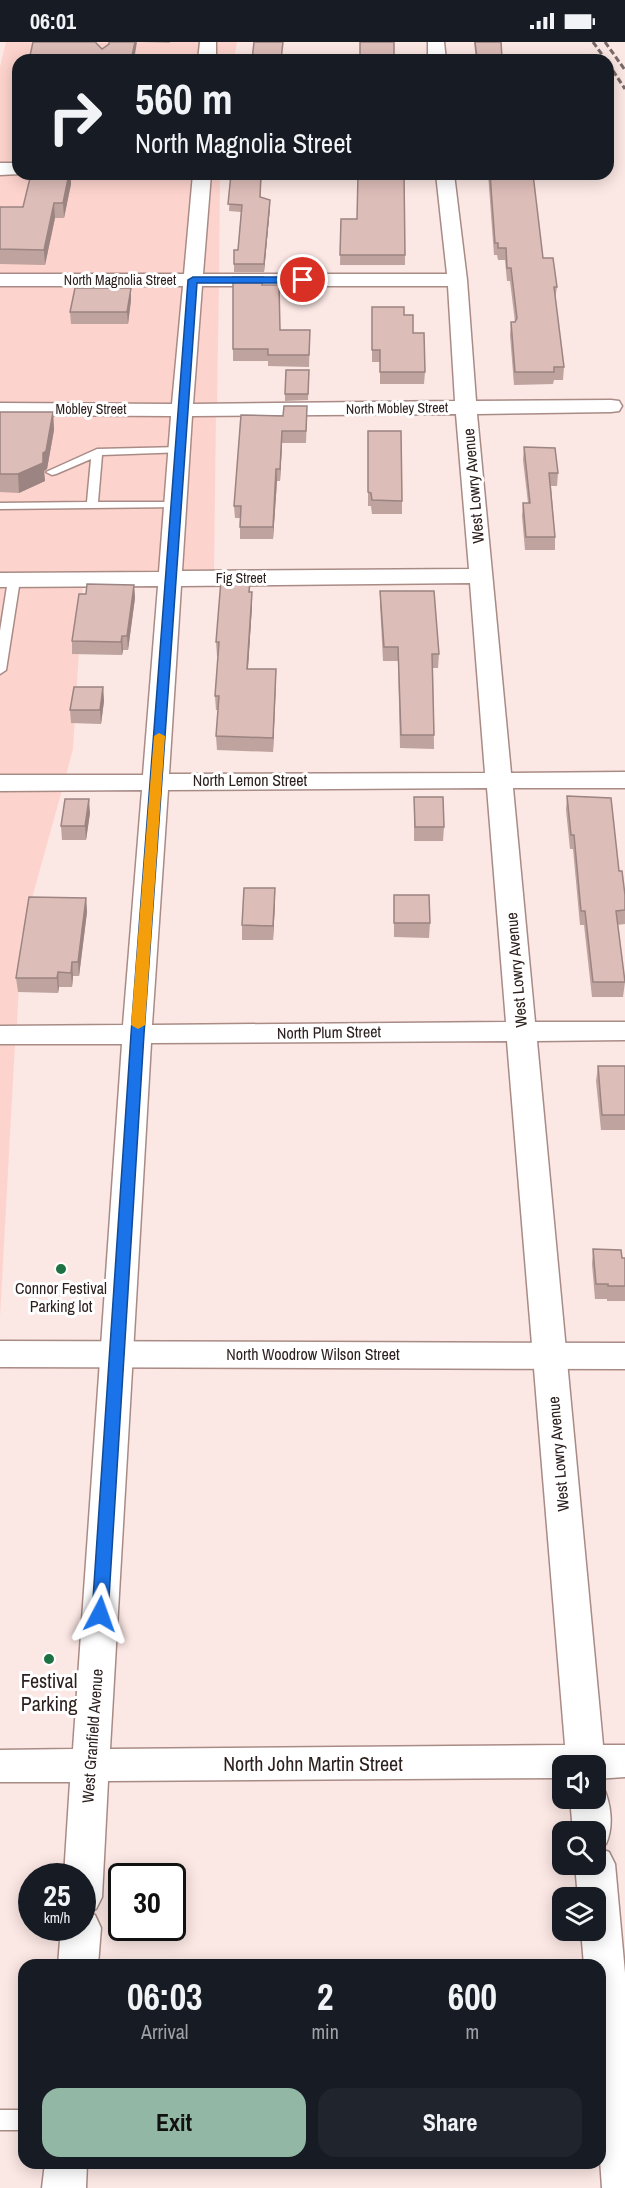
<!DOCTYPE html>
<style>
:root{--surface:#171b24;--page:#20242c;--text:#f1f3f6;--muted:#9ea1a6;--accent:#92b8a5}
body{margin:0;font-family:"Archivo Narrow",sans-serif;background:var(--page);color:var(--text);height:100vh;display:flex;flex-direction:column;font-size:22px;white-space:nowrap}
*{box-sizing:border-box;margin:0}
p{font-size:20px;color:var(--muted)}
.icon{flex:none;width:33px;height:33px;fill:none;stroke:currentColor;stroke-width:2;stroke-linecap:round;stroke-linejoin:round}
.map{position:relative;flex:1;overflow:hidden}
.side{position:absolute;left:18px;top:1917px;width:588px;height:210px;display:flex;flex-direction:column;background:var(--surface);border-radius:18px;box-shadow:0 3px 15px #0003}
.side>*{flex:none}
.banner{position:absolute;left:12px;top:12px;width:602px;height:126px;border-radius:18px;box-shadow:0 3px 15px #0003;background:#171b24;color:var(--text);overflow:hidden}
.buttons{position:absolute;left:552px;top:1713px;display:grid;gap:12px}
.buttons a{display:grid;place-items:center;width:54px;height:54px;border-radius:12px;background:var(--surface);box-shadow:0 3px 15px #0003;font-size:30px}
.speed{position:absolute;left:18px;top:1821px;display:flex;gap:12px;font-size:30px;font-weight:700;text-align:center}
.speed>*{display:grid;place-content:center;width:78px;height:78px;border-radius:50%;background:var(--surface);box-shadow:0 3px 15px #0003;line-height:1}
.speed small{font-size:15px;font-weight:400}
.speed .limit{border:3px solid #111;border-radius:9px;background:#fff;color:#111}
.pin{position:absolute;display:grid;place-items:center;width:51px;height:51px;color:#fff;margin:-26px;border:3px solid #fff;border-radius:50%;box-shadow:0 2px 6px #0007}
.me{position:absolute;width:66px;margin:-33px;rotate:4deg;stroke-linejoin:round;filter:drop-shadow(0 0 4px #0008)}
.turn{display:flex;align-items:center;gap:21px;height:126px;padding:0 24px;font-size:27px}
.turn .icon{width:78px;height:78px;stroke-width:2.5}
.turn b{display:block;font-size:42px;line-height:51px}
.eta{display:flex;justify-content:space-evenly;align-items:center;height:102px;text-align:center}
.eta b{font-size:36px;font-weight:700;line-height:42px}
.button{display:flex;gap:12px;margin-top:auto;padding:12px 24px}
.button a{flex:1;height:69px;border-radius:18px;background:var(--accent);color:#111;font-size:24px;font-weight:700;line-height:69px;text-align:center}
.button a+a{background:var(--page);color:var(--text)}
.status{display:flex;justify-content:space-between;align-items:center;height:42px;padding:0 30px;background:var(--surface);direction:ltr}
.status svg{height:16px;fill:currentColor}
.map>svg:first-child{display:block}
.built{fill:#fdd4cd}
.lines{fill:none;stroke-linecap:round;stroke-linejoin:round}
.lane-casing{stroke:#a98b86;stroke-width:3}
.street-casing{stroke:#a98b86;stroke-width:3}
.secondary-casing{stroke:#a98b86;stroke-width:3}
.lane{fill:#fff;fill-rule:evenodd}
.street{fill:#fff;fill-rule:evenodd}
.secondary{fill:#fff;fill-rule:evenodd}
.rail{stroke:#786967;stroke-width:3;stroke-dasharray:6 3;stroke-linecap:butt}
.wall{fill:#bea39e}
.shaded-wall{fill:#9b8481}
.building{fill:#ddbdb8;stroke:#9b8481;stroke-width:1.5}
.route{fill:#1a73e8;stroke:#114b97;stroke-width:1.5}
.slow{fill:#f59e0b}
.poi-dot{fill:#1d7142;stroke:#fff;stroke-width:2}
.labels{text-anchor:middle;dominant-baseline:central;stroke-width:6;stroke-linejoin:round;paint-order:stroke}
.far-street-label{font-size:14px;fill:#2d211f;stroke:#fff}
.street-label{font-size:16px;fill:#2d211f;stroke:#fff}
.poi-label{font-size:16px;fill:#2d211f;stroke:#fff}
.near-poi-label{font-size:20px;fill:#2d211f;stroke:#fff}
.near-street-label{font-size:20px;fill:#2d211f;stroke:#fff}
</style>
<div class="status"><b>06:01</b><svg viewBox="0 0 49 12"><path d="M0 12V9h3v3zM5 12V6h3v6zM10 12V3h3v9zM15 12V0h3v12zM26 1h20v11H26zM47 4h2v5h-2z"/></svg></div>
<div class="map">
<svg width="625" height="2146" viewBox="0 0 625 2146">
<rect width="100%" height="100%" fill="#fbe7e4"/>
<path class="built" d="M6 0H237L234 18H18V123H0V25Z
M0 131 220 132 219 234H0Z
M219 242 217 363 0 361V243Z
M0 372 216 373 214 530 0 531Z
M83 543 73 707 66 733H0V544Z
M62 748 21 896 17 983H0V749Z
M0 1002H15L0 1275Z"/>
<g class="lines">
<g class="lane-casing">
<path id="lane" d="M181 405 185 406V410L102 413 98 460H177L181 461V465L0 467V461L87 460 91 417 56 432 52 433 46 430 97 407Z
M14 534 20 538 6 628 0 632V589L8 538Z
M0 2068H24V2088H0Z"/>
</g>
<g class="street-casing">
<path id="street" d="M200 0H216V18H198Z
M428 0H444L446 18H428Z
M0 121H18V132H20L0 133Z
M193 132H211L203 232H447L436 132H454L467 238 476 359 611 358 619 359 622 364 619 369 611 370 477 372 511 731 625 730V746H513L535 980H625V998L537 999 603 1703H625V1735L596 1737V1724H562V1736L108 1739 102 1855 96 1867 87 1871 95 1873 101 1886 98 1923H58L61 1886H82V1834H64L70 1740H0V1708L73 1707 122 1002H0V984L123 983 142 748 0 749V733H143L158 544 0 545V531L159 530 171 374 0 373V361L172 362 183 244H0V232H184ZM202 244H448L455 359 193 362ZM456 372 469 527 182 529 192 374ZM470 541 485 731 169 732 181 544ZM487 746 506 980 152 983 168 748ZM507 999 565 1703 110 1707 151 1001Z
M596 1742 603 1744C611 1762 614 1784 606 1802L596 1805 609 1810 615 1822 625 1931V2146H602L600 2117V1923H584L581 1888H596V1856H578L575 1822H596V1790H573L570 1756H596Z
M45 2121H87L86 2146H42Z"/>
</g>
<g class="secondary-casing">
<path id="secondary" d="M0 1299 625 1301V1327L0 1325Z"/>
</g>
<use href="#lane" class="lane"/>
<use href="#street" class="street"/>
<use href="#secondary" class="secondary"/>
<path class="rail" d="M593 0 606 18
M605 0 625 28
M608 21 625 47"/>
</g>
<path class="wall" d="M139 0H170V1Z
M474 0H501L502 18H476Z
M18 60V90H15L14 77Z
M31 132H71V142L64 176H55L45 223 0 222V165H23Z
M231 132H262L260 155 270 165 264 230H234V208H238L241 170 229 169Z
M488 132H533L543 216 557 245 555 258 564 325 563 338H554L553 342 514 343 510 293 511 280H515L510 239H507L505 218H498L497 213H494Z
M341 177H357L405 213V223H340Z
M263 243 280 288H310L309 325 268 324V319H233V307Z
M131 258 128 282H71L70 270Z
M372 265 404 273 413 291 425 330 424 342H380V320H372Z
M309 328 308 358 285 359V352Z
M0 370H53L54 388 47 427 44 429 45 439 19 451 0 450Z
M241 373 307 375 306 401H282L280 439H277L273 497H240V476H235L234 464Z
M368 389 402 459V472H372L371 464H368Z
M524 405 558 431 557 444H551L555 495V508H525L522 474 523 461H528L523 418Z
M250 538V550L252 564 248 627H276L273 710 217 708 216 694 218 668H216L215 654 218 614H217L216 600Z
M134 543 135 556 128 608H123L122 613 72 612V599L86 552Z
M380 549 439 612 438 626H433L434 707 400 706 398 619H383L380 562Z
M103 645 104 659 101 682 71 681 70 668Z
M567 754 619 829 625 853V882L617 883 625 940 623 955H592L584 883H580L573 807H570L566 768Z
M414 755 444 785 443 799H414Z
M90 771 86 798H62L61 784Z
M394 853 430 881 429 896 394 895Z
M86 856 87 870 79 934H73L72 945H59L58 951 18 950 16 936Z
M275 860 273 898H242V883Z
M598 1024H625V1088H601L596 1039Z
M593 1207 622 1216H625V1259H607V1257H595L592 1222Z"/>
<path class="shaded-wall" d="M135 0H137L134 18H131Z
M69 132H71V142L64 176 63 161Z
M270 158V165L264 230V222Z
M54 161 55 176 45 223 44 208Z
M131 246V258L128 282 127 270Z
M53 370 54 388 47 427 44 429 45 439 19 451 18 432 43 411Z
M282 389V401L280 439V427Z
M276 427 277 439 273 497V485Z
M134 543 135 556 128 608 127 594Z
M252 550V564L247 640V627Z
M122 594 123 608 122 613 121 600Z
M276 627V640L273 710V696Z
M103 645 104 659 101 682 100 668Z
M89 757 90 771 86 798 85 784Z
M275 846V860L273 898V884Z
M86 856 87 870 79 934 78 920Z
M72 920 73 934 72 945 71 931Z
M58 930 59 945 58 951 57 936Z"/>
<path class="building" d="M33 0H96V1L102 7 109 2V0H135L131 18H29Z
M254 0H283L281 18H252Z
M360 0H394V18H356V14H360Z
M475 0H501L502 16H477Z
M18 60V77H14Z
M31 132H69L63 161H54L44 208 0 207V165H23Z
M231 132H261L260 155 270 158 264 222H234V208H238L242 163 228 162Z
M358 132H404L405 213H340L341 177H357Z
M490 132H533L543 216H553L557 245H554L564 325H554V330H515L511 280H515L517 276 511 226H507L506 206H498V201H495Z
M233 235H263L262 243H279L280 288H310L309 313H268V307H233Z
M75 246H131L127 270H70Z
M372 265H404V273H413V291H424L425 330H380V308H372Z
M286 328H309L308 352H285Z
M284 364H307L306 389H282L280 427H276L273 485H240L241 464H234L241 373 283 374Z
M0 370H53L46 409 43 411V421L18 432H0Z
M368 389H401L402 459 372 458 371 451 368 450Z
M524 405 555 406 558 431H549L555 495H526L523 461H530Z
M221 538H250L249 550H252L247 627H276L273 696 216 694 219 654H215L219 600H216Z
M87 542 134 543 127 594H122L121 600 72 599 79 552H86Z
M380 549H434L439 612H432L434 693H401L398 605H384Z
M74 645H103L100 668H70Z
M567 754 611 756 619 829H622L625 853V868L616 869 625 940H593L585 869H581L574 793H571Z
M414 755H443L444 785H415Z
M65 757H89L85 784H61Z
M244 846H275L273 884 242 883Z
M394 853H429L430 881H394Z
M29 855 86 856 78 920H72L71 931 58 930 57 936H16Z
M598 1024H625V1073H602Z
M593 1207 621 1208 622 1216H625V1244H608V1242H596Z"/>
<path class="route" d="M193 235H303L307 238 303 241H197L144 992 108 1572 106 1577 100 1578 94 1577 92 1572 131 992 188 238Z"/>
<path class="slow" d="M159 691 165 694 145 983 138 987 131 983 154 694Z"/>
<g class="poi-dot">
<circle cx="61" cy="1227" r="6"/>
<circle cx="49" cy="1617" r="6"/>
</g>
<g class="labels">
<g class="far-street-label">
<text x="120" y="238">North Magnolia Street</text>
<text transform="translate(397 366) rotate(-1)">North Mobley Street</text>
<text x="91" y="367">Mobley Street</text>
<text x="241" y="536">Fig Street</text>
</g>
<g class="street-label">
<text transform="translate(473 444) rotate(-95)">West Lowry Avenue</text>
<text x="250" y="738">North Lemon Street</text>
<text transform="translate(516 928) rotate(-95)">West Lowry Avenue</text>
<text transform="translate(329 990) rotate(-1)">North Plum Street</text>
<text x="313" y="1312">North Woodrow Wilson Street</text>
<text transform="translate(558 1412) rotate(-95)">West Lowry Avenue</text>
<text transform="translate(92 1694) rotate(-86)">West Granfield Avenue</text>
</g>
<g class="poi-label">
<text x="61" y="1246">Connor Festival<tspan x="61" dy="18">Parking lot</tspan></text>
</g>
<g class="near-poi-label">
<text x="49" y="1638">Festival<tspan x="49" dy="23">Parking</tspan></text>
</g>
<g class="near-street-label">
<text x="313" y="1721">North John Martin Street</text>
</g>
</g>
</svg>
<div class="buttons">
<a><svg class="icon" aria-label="sound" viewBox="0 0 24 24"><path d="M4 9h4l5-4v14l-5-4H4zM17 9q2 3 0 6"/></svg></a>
<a><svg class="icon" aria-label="search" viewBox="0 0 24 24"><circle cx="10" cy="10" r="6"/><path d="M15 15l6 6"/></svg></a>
<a><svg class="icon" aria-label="layers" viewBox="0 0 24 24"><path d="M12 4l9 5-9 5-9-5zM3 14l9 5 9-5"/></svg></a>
</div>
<div class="speed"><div>25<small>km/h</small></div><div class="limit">30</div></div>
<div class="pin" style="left:303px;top:238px;background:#d93025"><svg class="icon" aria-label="arrive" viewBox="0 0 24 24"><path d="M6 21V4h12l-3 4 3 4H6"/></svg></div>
<svg class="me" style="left:100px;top:1572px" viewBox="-20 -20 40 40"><path d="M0-17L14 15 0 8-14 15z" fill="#1a73e8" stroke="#fff" stroke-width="4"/></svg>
<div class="banner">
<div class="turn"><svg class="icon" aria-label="right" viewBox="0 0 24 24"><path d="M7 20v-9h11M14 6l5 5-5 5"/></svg><div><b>560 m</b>North Magnolia Street</div></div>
</div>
<section class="side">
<div class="eta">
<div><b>06:03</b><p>Arrival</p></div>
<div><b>2</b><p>min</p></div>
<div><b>600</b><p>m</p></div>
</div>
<div class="button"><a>Exit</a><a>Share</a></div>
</section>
</div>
